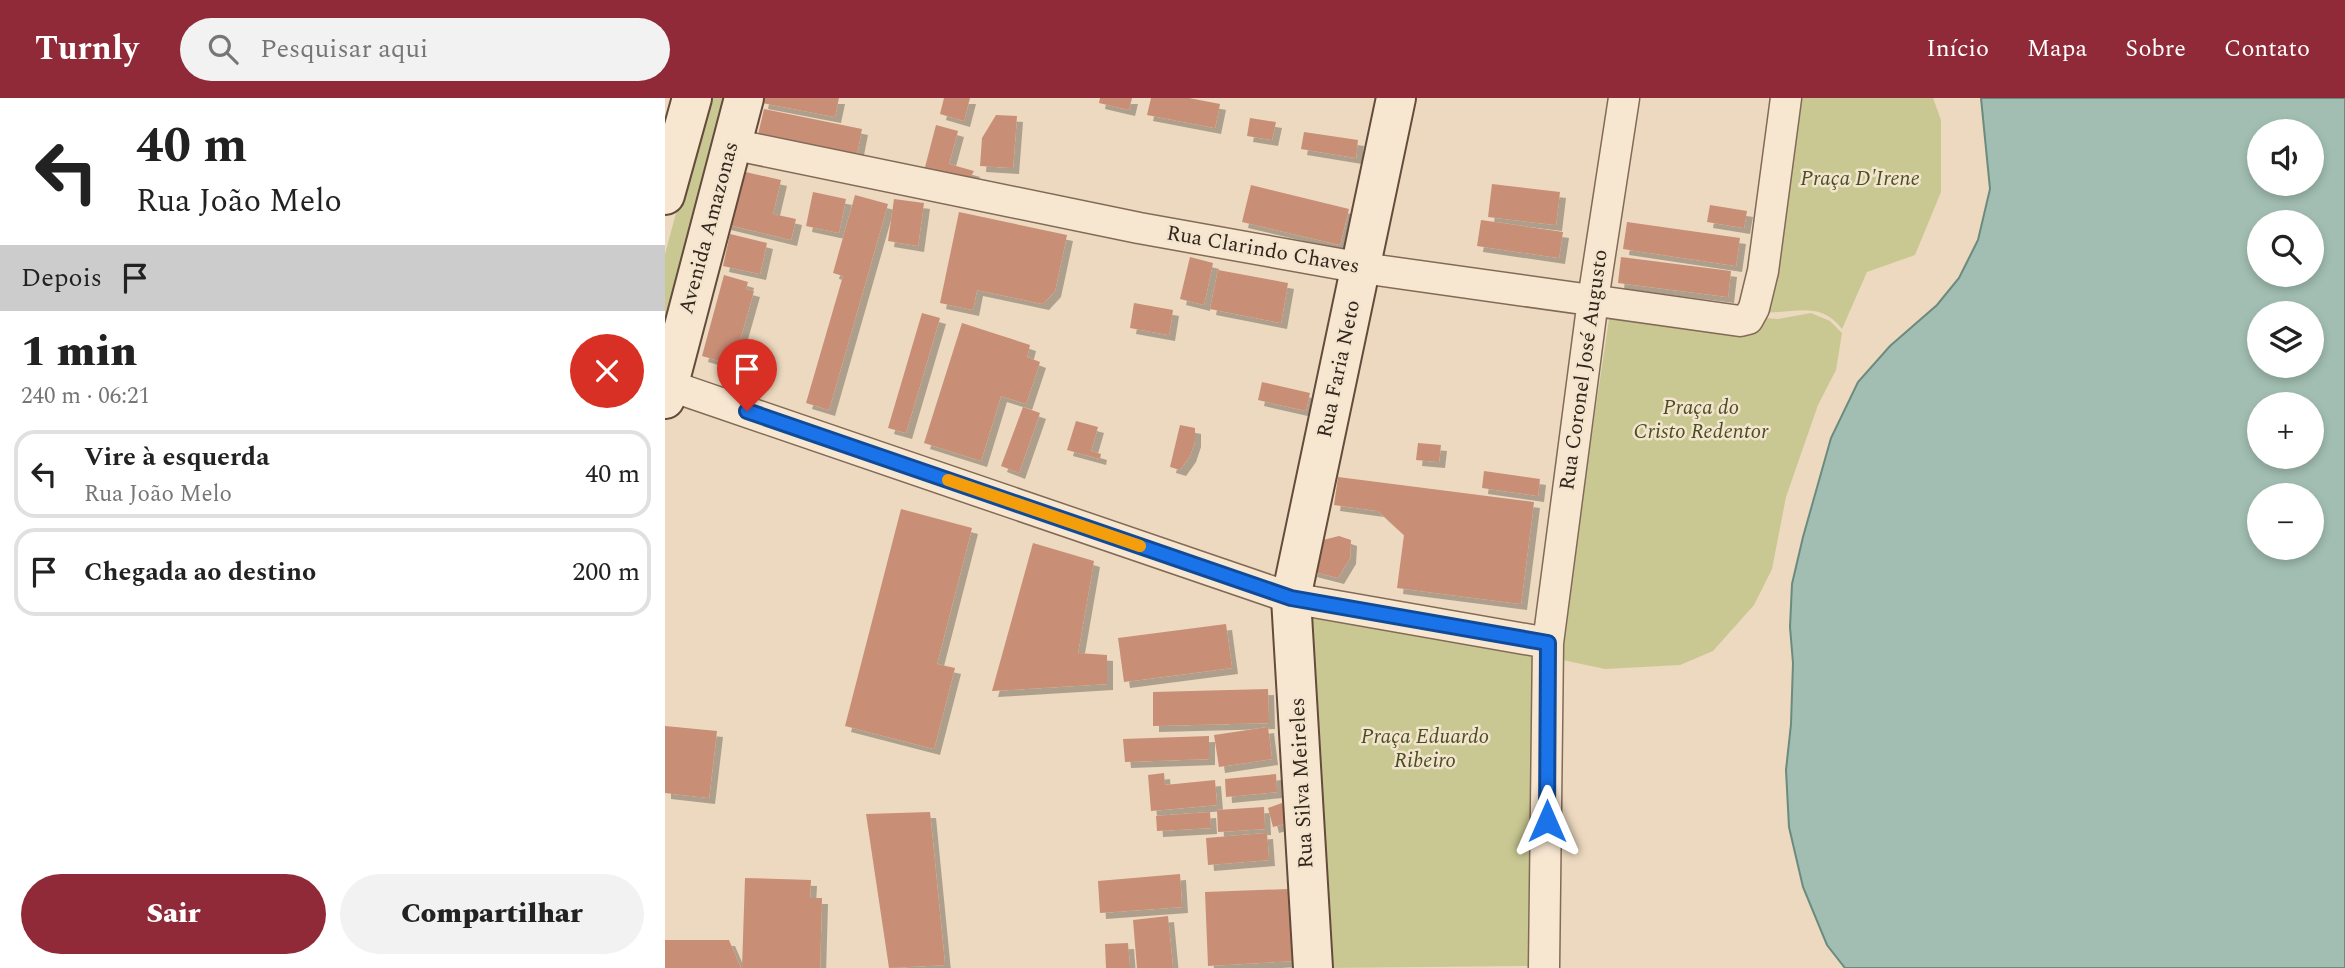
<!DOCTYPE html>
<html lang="pt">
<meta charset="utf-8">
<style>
:root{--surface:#fff;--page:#f2f2f2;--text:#222;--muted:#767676;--line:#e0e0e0;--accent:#902a38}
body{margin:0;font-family:Spectral,serif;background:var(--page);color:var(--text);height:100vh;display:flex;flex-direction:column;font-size:26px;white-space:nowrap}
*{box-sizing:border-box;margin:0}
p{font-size:23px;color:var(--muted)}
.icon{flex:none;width:38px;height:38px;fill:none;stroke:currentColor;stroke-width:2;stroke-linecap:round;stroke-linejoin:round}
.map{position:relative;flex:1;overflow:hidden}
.panel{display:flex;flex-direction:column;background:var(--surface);width:665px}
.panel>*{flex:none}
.guide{background:#fff;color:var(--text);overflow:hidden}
.tools{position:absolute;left:1582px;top:21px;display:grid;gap:14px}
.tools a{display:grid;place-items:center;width:77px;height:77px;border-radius:50%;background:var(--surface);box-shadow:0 4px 10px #0003;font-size:35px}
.pin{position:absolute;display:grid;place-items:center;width:60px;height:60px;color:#fff;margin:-72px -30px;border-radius:50% 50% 50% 0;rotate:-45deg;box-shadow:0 0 7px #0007}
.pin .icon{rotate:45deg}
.me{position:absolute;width:77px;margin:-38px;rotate:0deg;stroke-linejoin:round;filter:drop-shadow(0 0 5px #0008)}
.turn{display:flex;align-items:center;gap:24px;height:147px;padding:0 21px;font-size:32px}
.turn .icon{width:91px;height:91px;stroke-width:2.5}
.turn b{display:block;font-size:49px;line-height:60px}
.then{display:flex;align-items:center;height:66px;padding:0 21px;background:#0003;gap:14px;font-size:26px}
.round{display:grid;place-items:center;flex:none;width:74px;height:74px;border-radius:37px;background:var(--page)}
.head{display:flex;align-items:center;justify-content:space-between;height:119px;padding:0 21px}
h1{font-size:42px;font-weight:800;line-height:52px}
.action{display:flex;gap:14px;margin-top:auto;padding:14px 21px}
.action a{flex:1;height:80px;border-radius:42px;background:var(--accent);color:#fff;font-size:28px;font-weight:800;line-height:80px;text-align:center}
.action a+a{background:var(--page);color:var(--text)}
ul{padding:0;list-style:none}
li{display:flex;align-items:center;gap:21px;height:88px;margin:0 14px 10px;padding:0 7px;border:4px solid var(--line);border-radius:21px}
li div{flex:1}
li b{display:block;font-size:26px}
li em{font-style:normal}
header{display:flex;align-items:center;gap:42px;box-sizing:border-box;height:98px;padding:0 35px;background:var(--accent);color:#fff}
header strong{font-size:33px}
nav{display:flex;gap:38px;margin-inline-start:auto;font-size:24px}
.search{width:490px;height:63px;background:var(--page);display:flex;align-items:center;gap:18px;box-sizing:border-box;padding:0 24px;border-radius:38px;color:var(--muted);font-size:26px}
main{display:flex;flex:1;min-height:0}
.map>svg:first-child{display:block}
.green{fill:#c9c893}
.water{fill:#a2beb2;stroke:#6a8b7e;stroke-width:2;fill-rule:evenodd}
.building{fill:#c98e76;filter:url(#shadow)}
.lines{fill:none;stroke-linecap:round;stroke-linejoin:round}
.street-casing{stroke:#836a58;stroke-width:33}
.secondary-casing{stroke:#654b3b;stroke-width:42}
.street{stroke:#f7e7d1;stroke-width:30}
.secondary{stroke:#f7e7d1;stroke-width:38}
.route-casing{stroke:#114b97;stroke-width:18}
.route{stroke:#1a73e8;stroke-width:12}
.slow{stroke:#f59e0b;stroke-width:12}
.labels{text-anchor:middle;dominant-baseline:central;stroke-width:5;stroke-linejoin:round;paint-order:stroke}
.park-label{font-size:21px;font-style:italic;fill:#494f23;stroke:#f3e4ce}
.street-label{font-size:21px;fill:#33241c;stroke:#f3e4ce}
</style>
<header>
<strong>Turnly</strong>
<div class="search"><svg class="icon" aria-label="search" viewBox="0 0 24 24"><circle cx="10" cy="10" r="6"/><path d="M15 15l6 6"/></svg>Pesquisar aqui</div>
<nav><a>Início</a><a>Mapa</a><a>Sobre</a><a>Contato</a></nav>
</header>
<main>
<section class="panel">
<div class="guide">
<div class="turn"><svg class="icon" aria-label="left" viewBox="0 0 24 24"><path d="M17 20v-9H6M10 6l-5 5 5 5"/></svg><div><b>40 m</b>Rua João Melo</div></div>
<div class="then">Depois<svg class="icon" aria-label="arrive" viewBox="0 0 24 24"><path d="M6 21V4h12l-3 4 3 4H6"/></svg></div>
</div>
<div class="head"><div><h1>1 min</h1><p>240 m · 06:21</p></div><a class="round" style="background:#d93025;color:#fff"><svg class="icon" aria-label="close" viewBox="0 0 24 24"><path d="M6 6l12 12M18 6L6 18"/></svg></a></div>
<ul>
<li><svg class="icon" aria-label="left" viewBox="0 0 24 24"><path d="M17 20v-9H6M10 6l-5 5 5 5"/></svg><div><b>Vire à esquerda</b><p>Rua João Melo</p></div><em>40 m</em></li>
<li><svg class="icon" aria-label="arrive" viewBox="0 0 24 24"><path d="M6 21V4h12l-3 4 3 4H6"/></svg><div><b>Chegada ao destino</b></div><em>200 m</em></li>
</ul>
<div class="action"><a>Sair</a><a>Compartilhar</a></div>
</section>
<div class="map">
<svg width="1680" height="870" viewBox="0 0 1680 870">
<defs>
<filter id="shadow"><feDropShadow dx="6" dy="6" stdDeviation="0" flood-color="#0004"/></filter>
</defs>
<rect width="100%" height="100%" fill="#ecd9bf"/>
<path class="green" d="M42 0H69L0 246V156Z
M1124 0H1268L1276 22V94L1250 157 1202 174 1177 231C1154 201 1127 217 1095 214Z
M946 208 1113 221 1146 215 1165 223 1177 235 1171 272 1153 307 1121 399 1107 471 1089 507 1048 553 1015 567 940 571 893 561Z
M642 515 873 555 869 868 660 870Z"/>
<path class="water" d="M1316 0H1680V870H1180L1162 847 1138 789 1124 729 1121 672 1126 626 1128 565 1125 529 1127 486 1138 439 1166 340 1193 284 1225 248 1272 207 1294 180 1313 142 1325 91ZM1594 33H1647V86H1594ZM1594 124H1647V177H1594ZM1594 215H1647V268H1594ZM1594 306H1647V359H1594ZM1594 397H1647V450H1594Z"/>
<path class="building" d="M98 0H174L170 19 97 5Z
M279 0H305L299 23 275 16Z
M435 0H467L464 12 434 5Z
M486 0H524L555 6 550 30 482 17Z
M99 11 197 31 191 61 92 41Z
M331 17 352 18 348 70 315 68 317 40Z
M585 20 611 24 607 42 582 38Z
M271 27 293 33 284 66 309 73 302 85 259 73Z
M639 34 693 42 691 60 636 51Z
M72 72 116 82 108 116 131 121 126 142 60 126Z
M827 86 895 94 891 127 823 119Z
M586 87 684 111 675 147 577 124Z
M148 94 181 101 174 135 141 128Z
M190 97 223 106 164 312 141 305 178 178 168 175Z
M229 101 259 105 253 148 223 143Z
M1045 107 1082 113 1079 130 1042 124Z
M294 114 402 137 390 193 378 206 312 192 308 212 275 205Z
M816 122 898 134 894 160 812 148Z
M962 124 1075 140 1071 168 958 151Z
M65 136 102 145 95 176 58 168Z
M525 159 548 165 539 207 515 201Z
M956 159 1066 173 1063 199 953 185Z
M553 172 623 185 616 225 545 211Z
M59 177 83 184 81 191 89 193 68 267 37 258Z
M469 205 508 212 504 237 465 230Z
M257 215 275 220 241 335 223 330Z
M297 225 365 247 362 259 375 264 361 306 336 298 316 363 259 345Z
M597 284 645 295 641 313 593 302Z
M358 309 375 315 354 375 336 368Z
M411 323 433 329 426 353 436 356 435 361 402 352Z
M515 327 530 330V343L525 358 515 372 505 369Z
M753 345 776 347 774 364 751 362Z
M819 373 875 381 873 398 817 390Z
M673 379 869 404 856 506 732 490 739 437 713 413 669 407Z
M236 411 307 430 272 566 290 570 269 651 180 628Z
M674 438 686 442 685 460 673 480 646 473 654 443Z
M368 445 429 463 413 555 442 557V586L327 593Z
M561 526 567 570 459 584 453 540Z
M603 591 604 625 488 628V594Z
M0 628 52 633 44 700 0 695Z
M603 629 607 661 554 669 549 637Z
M544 638V661L460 664 458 641Z
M499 675 500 687 550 682 552 707 486 713 483 677Z
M611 676 612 694 561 699 560 681Z
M617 705 623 725 608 729 603 710Z
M599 709 600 731 553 734 552 712Z
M265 714 280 867 224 870 201 716Z
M545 714 546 730 492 733 491 718Z
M602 735 604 762 543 767 541 740Z
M515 776 517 809 435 815 433 783Z
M80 780 146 782 145 800H157L155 870H77Z
M624 791 627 863 543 868 540 794Z
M503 818 508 870H472L468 822Z
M0 842H64L76 870H0Z
M463 845 465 870H441L440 846Z"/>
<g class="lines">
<g class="street-casing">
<path id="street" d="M66 46 474 130 697 170 1075 223 1083 221 1089 210 1098 173 1121 0
M0 286 626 500 883 545
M879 870 883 545 928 202 959 0"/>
</g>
<g class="secondary-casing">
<path id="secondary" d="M0 97 27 0
M0 301 79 0
M648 870 626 500 731 0"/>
</g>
<use href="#street" class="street"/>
<use href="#secondary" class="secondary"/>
</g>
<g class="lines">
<g class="route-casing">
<path id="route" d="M82 313 626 500 883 545 882 723"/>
</g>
<use href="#route" class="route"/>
<path class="slow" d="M283 382 475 448"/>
</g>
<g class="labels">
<g class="park-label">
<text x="1195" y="81">Praça D'Irene</text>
<text x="1036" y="310">Praça do<tspan x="1036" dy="24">Cristo Redentor</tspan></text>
<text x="760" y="639">Praça Eduardo<tspan x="760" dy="24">Ribeiro</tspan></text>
</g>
<g class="street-label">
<text transform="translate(44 130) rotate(-75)">Avenida Amazonas</text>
<text transform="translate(598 152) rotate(10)">Rua Clarindo Chaves</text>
<text transform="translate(674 271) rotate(-78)">Rua Faria Neto</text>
<text transform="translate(919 272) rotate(-82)">Rua Coronel José Augusto</text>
<text transform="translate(637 685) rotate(-93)">Rua Silva Meireles</text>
</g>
</g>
</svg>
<div class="tools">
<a><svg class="icon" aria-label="sound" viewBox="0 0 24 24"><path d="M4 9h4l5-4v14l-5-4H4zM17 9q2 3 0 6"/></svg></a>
<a><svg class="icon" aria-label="search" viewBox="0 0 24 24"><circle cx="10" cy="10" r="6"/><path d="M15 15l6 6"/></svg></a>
<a><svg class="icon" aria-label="layers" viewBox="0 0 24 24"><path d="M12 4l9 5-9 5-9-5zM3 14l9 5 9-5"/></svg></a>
<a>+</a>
<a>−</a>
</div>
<div class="pin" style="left:82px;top:313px;background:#d93025"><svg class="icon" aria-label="arrive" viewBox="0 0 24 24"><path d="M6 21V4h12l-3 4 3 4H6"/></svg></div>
<svg class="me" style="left:882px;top:723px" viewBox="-20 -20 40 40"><path d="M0-17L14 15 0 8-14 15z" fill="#1a73e8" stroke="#fff" stroke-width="4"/></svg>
</div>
</main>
